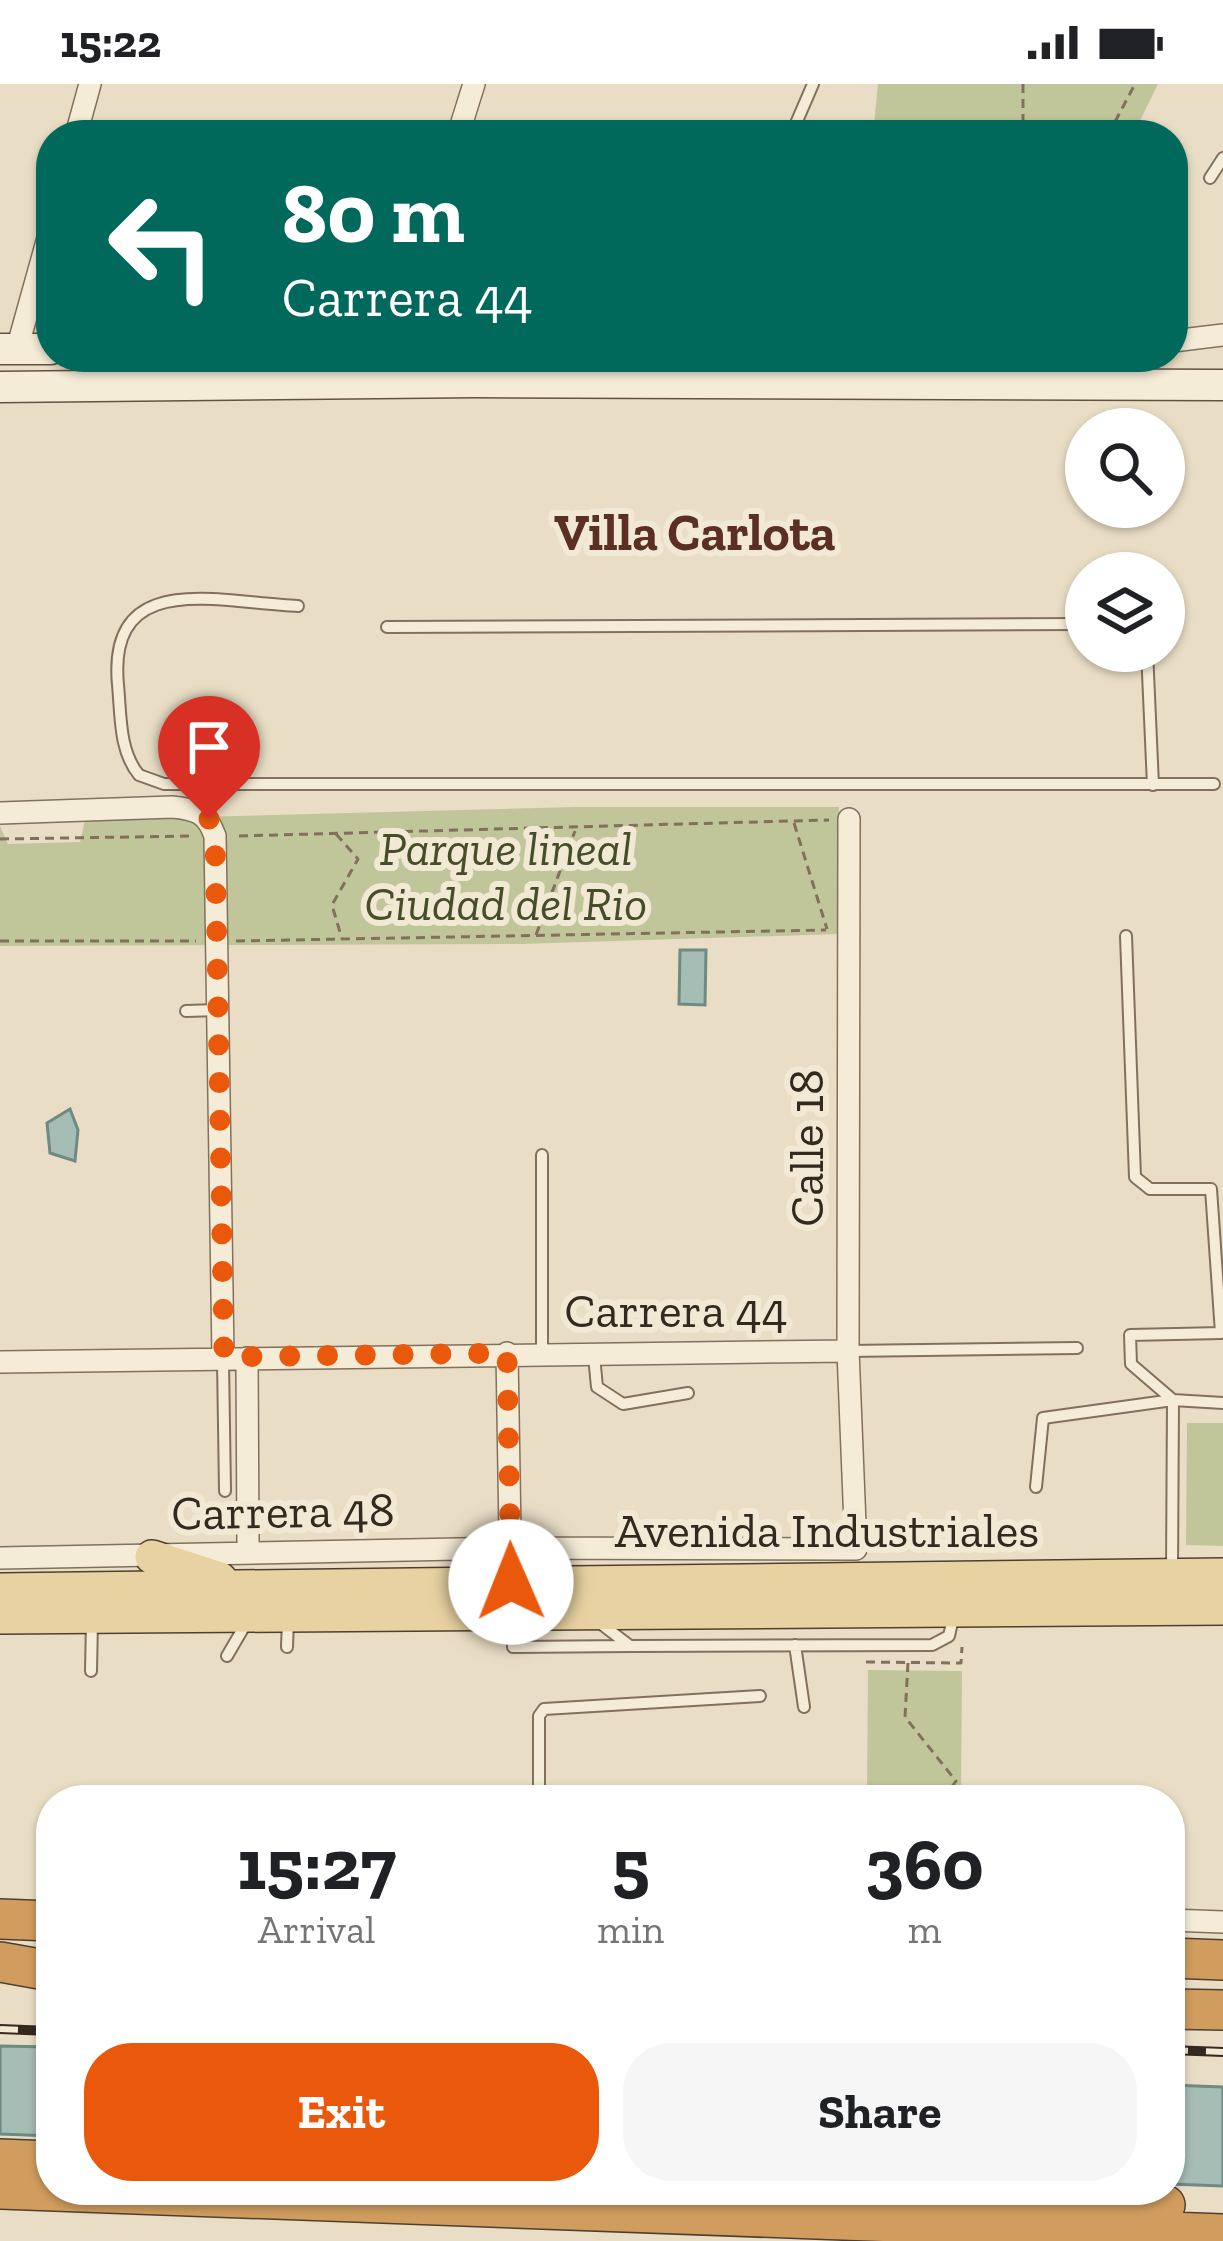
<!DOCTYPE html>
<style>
:root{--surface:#fff;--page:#f6f6f6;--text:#202124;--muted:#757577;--accent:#ea580c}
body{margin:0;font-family:"Zilla Slab",serif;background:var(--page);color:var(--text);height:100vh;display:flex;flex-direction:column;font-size:45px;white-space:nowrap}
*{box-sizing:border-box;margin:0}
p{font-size:39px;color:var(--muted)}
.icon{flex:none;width:66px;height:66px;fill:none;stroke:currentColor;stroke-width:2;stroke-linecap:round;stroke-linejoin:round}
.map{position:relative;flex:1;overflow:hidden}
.panel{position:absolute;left:36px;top:1701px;width:1149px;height:420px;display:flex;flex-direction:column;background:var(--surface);border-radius:48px;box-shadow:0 3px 9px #0004}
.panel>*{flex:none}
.hud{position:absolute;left:36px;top:36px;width:1152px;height:252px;border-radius:48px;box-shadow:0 3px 9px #0004;background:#00695c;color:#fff;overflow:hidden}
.fabs{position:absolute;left:1065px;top:324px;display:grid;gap:24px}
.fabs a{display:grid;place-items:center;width:120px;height:120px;border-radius:50%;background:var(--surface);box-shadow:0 3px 9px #0004;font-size:60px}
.pin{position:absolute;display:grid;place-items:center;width:102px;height:102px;color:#fff;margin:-123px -51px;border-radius:50% 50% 50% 0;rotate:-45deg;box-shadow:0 0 12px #0007}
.pin .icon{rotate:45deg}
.me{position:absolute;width:132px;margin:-66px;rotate:359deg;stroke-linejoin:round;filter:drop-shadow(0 0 9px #0008)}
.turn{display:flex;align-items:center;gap:42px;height:252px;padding:0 48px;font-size:54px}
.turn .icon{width:156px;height:156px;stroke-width:2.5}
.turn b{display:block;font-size:84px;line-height:102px}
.eta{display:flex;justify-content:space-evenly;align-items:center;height:204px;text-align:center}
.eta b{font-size:72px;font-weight:700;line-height:84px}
.cta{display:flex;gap:24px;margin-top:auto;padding:24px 48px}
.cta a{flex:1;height:138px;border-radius:48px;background:var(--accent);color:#fff;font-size:48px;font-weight:700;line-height:138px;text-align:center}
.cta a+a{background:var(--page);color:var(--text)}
.status{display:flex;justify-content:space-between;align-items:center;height:84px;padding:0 60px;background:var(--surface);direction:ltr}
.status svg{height:33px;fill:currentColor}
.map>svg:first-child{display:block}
.green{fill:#c1c69a}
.water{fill:#a6bdb6;stroke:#6e8a83;stroke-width:3}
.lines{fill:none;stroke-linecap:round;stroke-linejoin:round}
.lane-casing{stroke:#82705d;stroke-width:14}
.street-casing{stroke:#82705d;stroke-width:24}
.secondary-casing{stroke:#645240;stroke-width:33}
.primary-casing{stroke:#503f31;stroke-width:36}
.highway-casing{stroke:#503f31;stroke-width:42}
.path{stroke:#82705d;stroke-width:3;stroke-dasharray:9 6;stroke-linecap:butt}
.lane{stroke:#f5ecd7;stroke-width:10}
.street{stroke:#f5ecd7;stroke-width:21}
.secondary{stroke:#f5ecd7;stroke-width:30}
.primary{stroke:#e8d2a1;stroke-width:33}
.highway{stroke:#d09d5e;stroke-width:39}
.rail-casing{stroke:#34291f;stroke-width:10}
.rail{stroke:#f1e9d4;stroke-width:6;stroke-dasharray:18;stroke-linecap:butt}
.route{stroke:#ea580c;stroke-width:21;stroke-dasharray:0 37.8}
.labels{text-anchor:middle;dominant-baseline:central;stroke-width:12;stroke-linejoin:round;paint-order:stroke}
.park-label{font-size:48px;font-style:italic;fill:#454e28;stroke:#f1e9d4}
.street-label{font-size:48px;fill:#34291f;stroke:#f1e9d4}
.neighbourhood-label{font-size:51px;font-weight:bold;fill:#5c2f23;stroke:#f1e9d4}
</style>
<div class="status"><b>15:22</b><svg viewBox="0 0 49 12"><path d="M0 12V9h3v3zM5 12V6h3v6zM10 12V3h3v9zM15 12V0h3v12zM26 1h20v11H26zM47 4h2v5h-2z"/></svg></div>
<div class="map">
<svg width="1223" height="2157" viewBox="0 0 1223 2157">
<rect width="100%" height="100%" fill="#e9dec5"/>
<path class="green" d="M878 0H1158L1133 51H873Z
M576 723H839V850L522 860 0 862V742L8 760 80 758 85 736Z
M1187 1339H1223V1462L1186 1461Z
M868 1586 962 1587 961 1716H867Z"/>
<path class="water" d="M680 866H706L705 921 679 920Z
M70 1025 78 1046 75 1077 50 1069 47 1039Z
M0 1962 51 1963V2052L0 2050Z
M1170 2001 1223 2003V2102L1170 2100Z"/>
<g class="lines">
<g class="lane-casing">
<path id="lane" d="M791 51 813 0
M1210 94 1223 74
M298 522C219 519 107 484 118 601 121 632 119 667 139 691L164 700H1214
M387 543 1086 540
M1147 567 1153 701
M1126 852 1135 1093 1150 1105H1211L1221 1249 1130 1251 1131 1280 1173 1316 1223 1319
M186 927 217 926
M848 1267 1077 1264
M542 1269V1071
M594 1272 597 1303 623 1320 688 1309
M223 1277 225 1407
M1036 1403 1043 1334 1173 1316 1172 1488
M511 1533 513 1563 630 1562
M600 1539 630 1562 932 1561 949 1552 953 1534
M795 1561 804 1623
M287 1563 288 1536
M227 1572 248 1536
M91 1587 92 1537
M539 1716V1632L544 1625 760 1612"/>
</g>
<g class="street-casing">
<path id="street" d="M76 51 90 0
M458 51 474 0
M1173 257 1223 251
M17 265 51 143
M0 729 172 723C196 725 207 729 215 752L223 1273
M507 1269 511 1509
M247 1274 248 1462
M0 1278 848 1267
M0 1474 510 1464 856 1465 848 1267 849 735
M1170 1836 1223 1838"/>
</g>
<g class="secondary-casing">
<path id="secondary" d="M0 265H51
M0 303 476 298 1223 301"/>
</g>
<g class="primary-casing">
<path id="primary" d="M152 1473 220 1495
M0 1506 1223 1491
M0 1533 1223 1524"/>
</g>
<g class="highway-casing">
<path id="highway" d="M0 1835 51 1837
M1170 1874 1223 1876
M0 1878 51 1887
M1170 1925 1223 1926
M0 2075 51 2077
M0 2105 1223 2150
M786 2106 1165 2121"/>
</g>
<path class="path" d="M1023 0V51
M1108 51 1135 0
M794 739 827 845
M336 750 358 775 332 821 342 855
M239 752 829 736
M0 755 193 752
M536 851 575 747
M0 857H196
M236 857 826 846
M866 1578 961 1579 962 1563
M908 1579 905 1633 956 1697 943 1716"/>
<use href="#lane" class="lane"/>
<use href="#street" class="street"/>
<use href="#secondary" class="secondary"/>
<use href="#primary" class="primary"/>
<use href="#highway" class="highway"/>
<g class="rail-casing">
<path id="rail" d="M0 1945 51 1947
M1170 1966 1223 1968"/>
</g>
<use href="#rail" class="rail"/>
</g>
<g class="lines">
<path class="route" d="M209 735 215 752 224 1273 507 1269 511 1498"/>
</g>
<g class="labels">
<g class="park-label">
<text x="506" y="764">Parque lineal<tspan x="506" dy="55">Ciudad del Rio</tspan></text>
</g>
<g class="street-label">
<text transform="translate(806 1064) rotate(-90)">Calle 18</text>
<text x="676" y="1226">Carrera 44</text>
<text transform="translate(283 1427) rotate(-1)">Carrera 48</text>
<text x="827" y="1446">Avenida Industriales</text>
</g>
<g class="neighbourhood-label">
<text x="695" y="448">Villa Carlota</text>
</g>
</g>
</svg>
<div class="fabs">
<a><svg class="icon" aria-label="search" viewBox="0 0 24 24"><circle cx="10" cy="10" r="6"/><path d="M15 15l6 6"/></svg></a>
<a><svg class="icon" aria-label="layers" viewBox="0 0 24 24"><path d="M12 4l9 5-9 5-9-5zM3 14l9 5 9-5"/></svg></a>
</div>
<div class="pin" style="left:209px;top:735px;background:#d93025"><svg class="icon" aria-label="arrive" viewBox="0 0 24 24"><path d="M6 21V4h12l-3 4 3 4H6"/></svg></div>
<svg class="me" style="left:511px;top:1498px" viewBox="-20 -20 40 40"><circle r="19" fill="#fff"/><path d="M0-13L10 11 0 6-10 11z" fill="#ea580c"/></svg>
<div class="hud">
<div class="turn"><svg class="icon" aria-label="left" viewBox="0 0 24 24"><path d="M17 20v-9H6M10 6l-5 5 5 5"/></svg><div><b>80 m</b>Carrera 44</div></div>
</div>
<section class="panel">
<div class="eta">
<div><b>15:27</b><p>Arrival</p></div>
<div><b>5</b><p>min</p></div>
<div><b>360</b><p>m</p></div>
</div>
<div class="cta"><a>Exit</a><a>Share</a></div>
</section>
</div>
